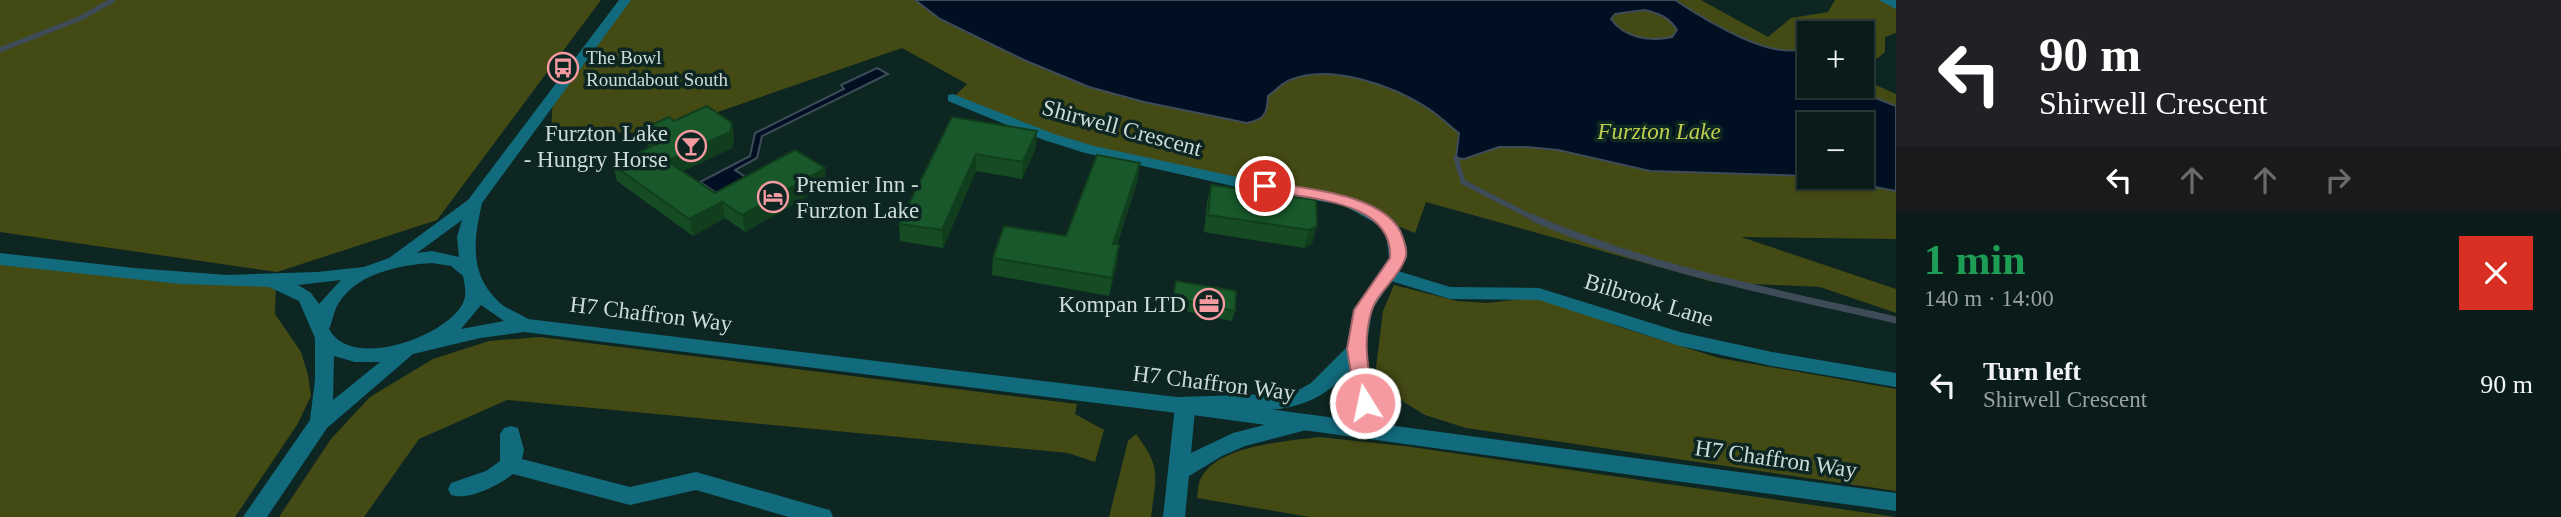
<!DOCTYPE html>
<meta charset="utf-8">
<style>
:root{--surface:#0a1c1a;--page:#132523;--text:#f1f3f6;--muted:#99a1a2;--line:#2a3a39}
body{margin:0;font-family:"Times New Roman",serif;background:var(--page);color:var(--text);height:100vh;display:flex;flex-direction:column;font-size:26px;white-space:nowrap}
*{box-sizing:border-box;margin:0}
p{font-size:23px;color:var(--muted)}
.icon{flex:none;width:38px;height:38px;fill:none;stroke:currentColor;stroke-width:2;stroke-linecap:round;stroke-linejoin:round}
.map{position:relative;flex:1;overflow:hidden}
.details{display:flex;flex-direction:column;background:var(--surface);width:665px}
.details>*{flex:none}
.hud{background:#202124;color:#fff;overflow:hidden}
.fabs{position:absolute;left:1797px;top:21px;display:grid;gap:14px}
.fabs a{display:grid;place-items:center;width:77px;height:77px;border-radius:0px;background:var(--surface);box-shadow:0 2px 5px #0004,0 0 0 2px var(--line);font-size:35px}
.pin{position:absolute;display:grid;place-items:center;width:60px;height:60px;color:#fff;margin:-30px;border:4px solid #fff;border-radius:50%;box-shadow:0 2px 7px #0007}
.me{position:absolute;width:77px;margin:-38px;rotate:350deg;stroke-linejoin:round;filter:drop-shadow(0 0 5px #0008)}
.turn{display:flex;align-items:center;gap:24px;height:147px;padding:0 28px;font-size:32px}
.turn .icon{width:91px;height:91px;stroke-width:2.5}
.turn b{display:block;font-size:49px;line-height:60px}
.lanes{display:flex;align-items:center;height:66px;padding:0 28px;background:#0003;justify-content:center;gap:35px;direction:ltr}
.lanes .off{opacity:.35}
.round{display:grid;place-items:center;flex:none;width:74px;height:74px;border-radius:0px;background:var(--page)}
.head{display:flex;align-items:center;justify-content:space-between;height:119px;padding:0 28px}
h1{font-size:42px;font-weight:600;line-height:52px;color:#1e9e55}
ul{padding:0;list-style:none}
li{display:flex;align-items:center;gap:21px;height:105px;padding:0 28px}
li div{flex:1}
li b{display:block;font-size:26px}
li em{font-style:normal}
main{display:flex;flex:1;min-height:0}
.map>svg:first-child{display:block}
.green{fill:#444a14;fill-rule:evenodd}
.water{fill:#000f22;stroke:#3e4c59;stroke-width:2;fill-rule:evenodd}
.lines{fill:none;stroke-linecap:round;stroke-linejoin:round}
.stream-far1{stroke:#3e4c59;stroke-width:5}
.stream{stroke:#3e4c59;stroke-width:7}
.minor{fill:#116b7d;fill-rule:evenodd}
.tertiary{fill:#116b7d;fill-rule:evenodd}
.wall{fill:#154c24}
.shaded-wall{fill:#113e1d}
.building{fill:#18582a;stroke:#113e1d;stroke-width:2}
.route{fill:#f49aa0;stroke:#9f6468;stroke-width:2}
.labels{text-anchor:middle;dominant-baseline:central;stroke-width:7;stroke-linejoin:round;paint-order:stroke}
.far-poi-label{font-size:19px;fill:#cddbd9;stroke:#0e2622;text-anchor:start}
.street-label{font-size:23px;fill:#cddbd9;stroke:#0e2622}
.park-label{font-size:23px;font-style:italic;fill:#bece4e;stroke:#0e2622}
.poi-label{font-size:23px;fill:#cddbd9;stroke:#0e2622;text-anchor:end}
</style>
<main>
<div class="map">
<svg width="1896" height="517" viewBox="0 0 1896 517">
<rect width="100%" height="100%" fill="#0e2622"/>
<path class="green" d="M0 0H601L437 220 277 272 0 232Z
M625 0H1701L1768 37 1791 18 1828 12 1835 0H1885L1896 5V33L1885 37V52L1862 71V33H1810V86H1862V79L1896 94V239L1741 237 1896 289V313L1820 287 1713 282 1426 202 1415 233 1383 220 1369 210 1090 150 953 98 967 84 902 48 657 133 551 131 553 95ZM1810 124H1862V177H1810Z
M0 259 276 283 275 314 301 352 308 375 311 396 297 425 235 517H0Z
M1394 285 1457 301 1487 303 1530 298 1563 305 1620 327 1719 358 1896 389V491L1466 428 1425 415 1391 394 1376 368 1383 311Z
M540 337 1077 404 1075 414 1104 430 1095 462 1068 453 507 400 419 439 364 517H279L331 439 370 397 433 359 489 341Z
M1136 434C1162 469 1156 475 1151 517H1109L1128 441Z
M1319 437 1404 446 1896 517H1310L1197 498C1198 491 1198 482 1202 476 1222 444 1285 442 1319 437Z"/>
<path class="water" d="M915 0H1675C1702 18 1780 67 1809 45L1810 86H1845L1896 106V191L1822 177H1862V124H1810L1809 176 1650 171 1558 150 1527 147H1499L1464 159 1456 158 1459 133C1449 126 1440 116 1429 109 1394 86 1331 63 1290 80 1282 83 1275 91 1268 96 1267 114 1265 119 1247 123L1144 102 1089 87 1024 60 940 19ZM1644 10C1658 13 1669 17 1677 30L1672 37C1651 42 1624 38 1611 19L1615 14Z
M877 68 888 74 762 136 757 158 735 170 753 182 729 201 700 182 750 156 755 133 844 89 841 85Z"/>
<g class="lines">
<path class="stream-far1" d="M0 50 81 18 113 0
M1456 158 1463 182 1537 220"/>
<path class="stream" d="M1533 218C1649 269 1773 292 1896 320"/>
<path class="minor" d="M1879 0H1896V9Z
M953 94 1054 134 1094 146 1237 177 1354 198 1389 216 1400 228 1407 248V258L1398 271 1450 287 1539 288 1680 332 1772 352 1896 373V387L1772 366 1680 346 1539 300 1450 299 1391 281 1372 310 1366 349 1380 430 1377 436 1370 438 1363 436 1360 430 1350 370C1306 421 1255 410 1195 410L1191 453 1233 433 1307 414 1314 416 1317 422 1314 428 1245 446 1222 456 1189 476 1185 517H1163L1175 406 1179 397 1276 394 1297 391 1311 383 1347 347 1354 310 1389 258 1386 233 1377 224 1343 205 1237 187 1085 153 1044 140 948 101V95Z
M511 426 518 428 524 450 522 459 630 487 696 472 822 508 830 510 833 517H789L696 490 630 505 513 474C499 485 469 501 451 495L448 489 451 483 486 471 500 461V434L504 428Z"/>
<path class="tertiary" d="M619 0H631L482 203C474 238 469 272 496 299 503 308 519 313 528 319L1185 398 1896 493V511L1185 414 524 332 480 338 413 354 327 428 267 517H243L310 420 315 380V338L299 301 269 287 181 284 0 265V253L134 268 227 275 317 272 364 267 389 258 468 200ZM462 220 457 237 459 257 432 251 417 253ZM432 263 451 266 463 276C465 286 467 295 463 303 446 337 351 371 329 329 332 323 333 315 336 308 352 274 399 265 432 263ZM341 280 319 304 311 293 298 285ZM481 305 504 321 461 329ZM334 356 355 362H380L333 400Z"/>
</g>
<path class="wall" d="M952 117 1036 148 1022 179 976 171 943 248 900 241 899 224Z
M674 121 732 123 734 139 732 148 683 171 715 193 827 185 745 232 725 218 693 236 617 181 613 165 650 147 647 145 643 129Z
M1138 180 1117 245H1119L1117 263 1109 296 992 275 993 258 1066 236Z
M1211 185 1316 200 1312 244 1304 248 1204 232 1207 202Z
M1176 281 1235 311 1232 321 1171 308Z"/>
<path class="shaded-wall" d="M732 123 734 139 732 148 671 177 667 161Z
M1037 131 1036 148 1022 179 1023 162Z
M976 154V171L943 248 942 230Z
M1140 163 1138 180 1111 262 1113 244Z
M825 168 827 185 745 232 742 215Z
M722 202 725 218 693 236 689 219Z
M1317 226 1312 244 1304 248 1309 230Z
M1119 245 1117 263 1109 296 1112 278Z"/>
<path class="building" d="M707 106 732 123 730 132 667 161 715 193 795 150 825 168 742 215 722 202 689 219 613 165 661 142 643 129 669 117 674 121Z
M952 117 1037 131 1023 162 976 154 942 230 899 224Z
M1097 155 1140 163 1113 244 1119 245 1112 278 993 258 1004 226 1066 236Z
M1211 185 1316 200 1317 226 1309 230 1208 215Z
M1176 281 1236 291 1235 311 1173 298Z"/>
<path class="route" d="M1265 182C1303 188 1390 194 1403 238 1405 245 1408 252 1405 259 1398 279 1376 293 1371 313 1362 344 1369 372 1374 403L1372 408H1359L1356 403 1347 349 1354 310 1390 258C1394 198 1300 199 1260 189L1257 186Z"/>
<defs>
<g id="bus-ring" transform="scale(1.575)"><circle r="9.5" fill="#0e2622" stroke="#f49aa0" stroke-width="1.5"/><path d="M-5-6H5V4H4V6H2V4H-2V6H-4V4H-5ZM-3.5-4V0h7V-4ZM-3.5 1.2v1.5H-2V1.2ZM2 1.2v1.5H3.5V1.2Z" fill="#f49aa0"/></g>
<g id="bar-ring" transform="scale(1.575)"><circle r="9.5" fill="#0e2622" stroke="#f49aa0" stroke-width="1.5"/><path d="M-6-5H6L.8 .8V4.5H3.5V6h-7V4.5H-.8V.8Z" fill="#f49aa0"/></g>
<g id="hotel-ring" transform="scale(1.575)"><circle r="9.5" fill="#0e2622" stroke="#f49aa0" stroke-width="1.5"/><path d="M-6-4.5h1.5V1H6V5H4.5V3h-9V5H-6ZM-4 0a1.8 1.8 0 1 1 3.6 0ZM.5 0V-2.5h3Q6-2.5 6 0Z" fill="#f49aa0"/></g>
<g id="office-ring" transform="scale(1.575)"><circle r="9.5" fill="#0e2622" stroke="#f49aa0" stroke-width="1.5"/><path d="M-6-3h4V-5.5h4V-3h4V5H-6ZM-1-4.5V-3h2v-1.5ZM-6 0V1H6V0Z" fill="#f49aa0"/></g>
</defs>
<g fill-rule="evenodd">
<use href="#bus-ring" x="563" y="68"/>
<use href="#bar-ring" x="691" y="146"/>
<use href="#hotel-ring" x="773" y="197"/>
<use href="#office-ring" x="1209" y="304"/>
</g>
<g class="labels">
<g class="far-poi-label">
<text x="586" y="57">The Bowl<tspan x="586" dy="22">Roundabout South</tspan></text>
</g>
<g class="street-label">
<text transform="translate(1122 128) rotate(15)">Shirwell Crescent</text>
<text transform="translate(1649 300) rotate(17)">Bilbrook Lane</text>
<text transform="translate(651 314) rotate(7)">H7 Chaffron Way</text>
<text transform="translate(1214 383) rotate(7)">H7 Chaffron Way</text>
<text transform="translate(1776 459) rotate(8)">H7 Chaffron Way</text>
</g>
<g class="park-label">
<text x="1659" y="131">Furzton Lake</text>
</g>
<g class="poi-label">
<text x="668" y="133">Furzton Lake<tspan x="668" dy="26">- Hungry Horse</tspan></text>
<text x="796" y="184" text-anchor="start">Premier Inn -<tspan x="796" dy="26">Furzton Lake</tspan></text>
<text x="1186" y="304">Kompan LTD</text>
</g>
</g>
</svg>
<div class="fabs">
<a>+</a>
<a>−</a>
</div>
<div class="pin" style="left:1265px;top:186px;background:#d93025"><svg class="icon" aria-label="arrive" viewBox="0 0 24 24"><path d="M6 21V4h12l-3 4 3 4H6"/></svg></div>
<svg class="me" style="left:1365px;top:403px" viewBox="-20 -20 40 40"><circle r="17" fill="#f49aa0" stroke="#fff" stroke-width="3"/><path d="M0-11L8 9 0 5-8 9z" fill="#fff"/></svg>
</div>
<section class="details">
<div class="hud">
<div class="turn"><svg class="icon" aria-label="left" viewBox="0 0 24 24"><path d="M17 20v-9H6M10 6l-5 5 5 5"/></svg><div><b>90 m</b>Shirwell Crescent</div></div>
<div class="lanes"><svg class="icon" aria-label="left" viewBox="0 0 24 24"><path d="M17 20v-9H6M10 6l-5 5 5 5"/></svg><svg class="icon off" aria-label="ahead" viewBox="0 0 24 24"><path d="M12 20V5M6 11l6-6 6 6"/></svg><svg class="icon off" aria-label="ahead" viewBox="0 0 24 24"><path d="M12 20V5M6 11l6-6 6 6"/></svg><svg class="icon off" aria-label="right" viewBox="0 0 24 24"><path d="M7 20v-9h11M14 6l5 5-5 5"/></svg></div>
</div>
<div class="head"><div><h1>1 min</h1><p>140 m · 14:00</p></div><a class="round" style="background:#d93025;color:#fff"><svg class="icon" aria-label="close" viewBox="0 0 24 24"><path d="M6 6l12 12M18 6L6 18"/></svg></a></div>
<ul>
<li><svg class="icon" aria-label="left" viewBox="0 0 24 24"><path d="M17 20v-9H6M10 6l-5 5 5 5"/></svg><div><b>Turn left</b><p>Shirwell Crescent</p></div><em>90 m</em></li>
</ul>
</section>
</main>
